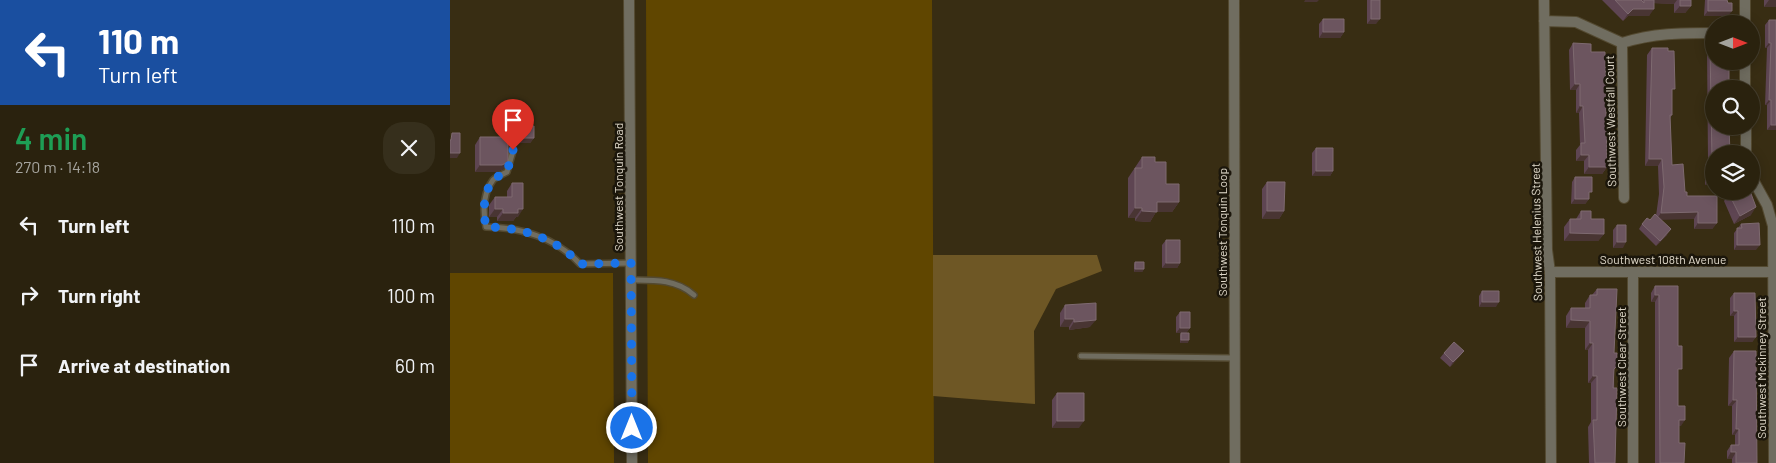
<!DOCTYPE html>
<meta charset="utf-8">
<style>
:root{--surface:#2a220e;--page:#362f1c;--text:#f1f3f6;--muted:#a5a49e;--line:#463f2e}
body{margin:0;font-family:Barlow,sans-serif;background:var(--page);color:var(--text);height:100vh;display:flex;flex-direction:column;font-size:19px;white-space:nowrap}
*{box-sizing:border-box;margin:0}
p{font-size:16px;color:var(--muted)}
.icon{flex:none;width:28px;height:28px;fill:none;stroke:currentColor;stroke-width:2;stroke-linecap:round;stroke-linejoin:round}
.map{position:relative;flex:1;overflow:hidden}
.details{display:flex;flex-direction:column;background:var(--surface);width:450px}
.details>*{flex:none}
.top-card{background:#1a4fa0;color:#fff;overflow:hidden}
.needle{width:32px;rotate:90deg}
.buttons{position:absolute;left:1255px;top:15px;display:grid;gap:10px}
.buttons a{display:grid;place-items:center;width:55px;height:55px;border-radius:50%;background:var(--surface);box-shadow:0 2px 12px #0003,0 0 0 1px var(--line);font-size:25px}
.pin{position:absolute;display:grid;place-items:center;width:42px;height:42px;color:#fff;margin:-51px -21px;border-radius:50% 50% 50% 0;rotate:-45deg;box-shadow:0 0 5px #0007}
.pin .icon{rotate:45deg}
.me{position:absolute;width:55px;margin:-28px;rotate:0deg;stroke-linejoin:round;filter:drop-shadow(0 0 4px #0008)}
.turn{display:flex;align-items:center;gap:18px;height:105px;padding:0 15px;font-size:22px}
.turn .icon{width:65px;height:65px;stroke-width:2.5}
.turn b{display:block;font-size:35px;line-height:42px}
.round{display:grid;place-items:center;flex:none;width:52px;height:52px;border-radius:20px;background:var(--page)}
.headline{display:flex;align-items:center;justify-content:space-between;height:85px;padding:0 15px}
h1{font-size:30px;font-weight:600;line-height:38px;color:#1e9e55}
ul{padding:0;list-style:none}
li{display:flex;align-items:center;gap:15px;height:70px;padding:0 15px}
li div{flex:1}
li b{display:block;font-size:19px}
li em{font-style:normal}
main{display:flex;flex:1;min-height:0}
.map>svg:first-child{display:block}
.green{fill:#604600}
.forest{fill:#6e5725}
.lines{fill:none;stroke-linecap:round;stroke-linejoin:round}
.service-casing{stroke:#534930;stroke-width:8}
.minor-casing{stroke:#534930;stroke-width:12}
.tertiary-casing{stroke:#534930;stroke-width:12}
.service{stroke:#706d60;stroke-width:5}
.minor{stroke:#706d60;stroke-width:10}
.tertiary{stroke:#706d60;stroke-width:10}
.wall{fill:#5e4552}
.shaded-wall{fill:#493533}
.building{fill:#6c555f;stroke:#7e6a70}
.route{stroke:#1a73e8;stroke-width:9;stroke-dasharray:0 16.2}
.labels{text-anchor:middle;dominant-baseline:central;stroke-width:5;stroke-linejoin:round;paint-order:stroke}
.street-label{font-size:12px;fill:#e0d9ca;stroke:#1b160b}
</style>
<main>
<section class="details">
<div class="top-card">
<div class="turn"><svg class="icon" aria-label="left" viewBox="0 0 24 24"><path d="M17 20v-9H6M10 6l-5 5 5 5"/></svg><div><b>110 m</b>Turn left</div></div>
</div>
<div class="headline"><div><h1>4 min</h1><p>270 m · 14:18</p></div><a class="round"><svg class="icon" aria-label="close" viewBox="0 0 24 24"><path d="M6 6l12 12M18 6L6 18"/></svg></a></div>
<ul>
<li><svg class="icon" aria-label="left" viewBox="0 0 24 24"><path d="M17 20v-9H6M10 6l-5 5 5 5"/></svg><div><b>Turn left</b></div><em>110 m</em></li>
<li><svg class="icon" aria-label="right" viewBox="0 0 24 24"><path d="M7 20v-9h11M14 6l5 5-5 5"/></svg><div><b>Turn right</b></div><em>100 m</em></li>
<li><svg class="icon" aria-label="arrive" viewBox="0 0 24 24"><path d="M6 21V4h12l-3 4 3 4H6"/></svg><div><b>Arrive at destination</b></div><em>60 m</em></li>
</ul>
</section>
<div class="map">
<svg width="1326" height="463" viewBox="0 0 1326 463">
<rect width="100%" height="100%" fill="#382d13"/>
<path class="green" d="M196 0H482L484 463H198Z
M0 273H163L164 463H0Z"/>
<path class="forest" d="M483 255H647L652 271 606 289 584 331 585 404 483 396Z"/>
<g class="lines">
<g class="service-casing">
<path id="service" d="M63 151 57 172C53 174 46 177 43 180 33 193 33 212 36 227 71 227 106 238 130 264L181 263
M181 280C204 280 226 279 244 295
M631 356 785 358"/>
</g>
<g class="minor-casing">
<path id="minor" d="M784 0 785 463
M1094 0 1097 250 1100 272
M1094 21 1126 22 1172 43C1203 33 1232 33 1264 33
M1295 24V0
M1172 43 1174 198
M1295 61V89
M1296 126V154
M1301 176 1317 205 1323 226 1324 463
M1183 272V463"/>
</g>
<g class="tertiary-casing">
<path id="tertiary" d="M179 0 182 463
M1101 463 1100 272H1326"/>
</g>
<use href="#service" class="service"/>
<use href="#minor" class="minor"/>
<use href="#tertiary" class="tertiary"/>
</g>
<path class="wall" d="M917 0H930L926 24H917Z
M1152 0H1241V6L1235 13H1224V4L1204 3 1199 16H1178L1173 21Z
M1255 0H1277L1278 16H1254Z
M1314 0H1326V7H1314Z
M873 19 894 32 890 38H869V24Z
M1319 20H1326V130H1317V105H1315L1317 48H1315V25Z
M1123 43 1141 52 1157 167 1152 174H1134V161H1126V150L1130 145 1129 113H1126V90H1120L1119 50Z
M1260 47 1264 154 1262 185H1255V165L1258 160 1257 52Z
M1202 48 1222 94V115L1220 118 1222 165 1235 192 1237 196 1267 223 1262 229H1244V219H1210L1217 235 1206 246 1189 229 1192 224 1200 220 1206 216 1209 194 1208 166H1195L1197 55Z
M72 126 84 138 80 143H68V131Z
M30 137 58 162 53 169 46 172H25V145Z
M866 148 883 171 880 176H862V153Z
M692 157 705 162 716 184 729 202 722 212H706L700 222 685 221V218H678V178Z
M1125 177 1139 196V199L1135 204H1121L1122 182Z
M817 182 834 211 829 219H812V189Z
M62 183 68 217H66L63 221H47V217H39V205L45 197H57V191Z
M1279 194 1301 215 1284 224 1274 201Z
M1131 211 1141 219 1154 234 1148 241H1114V227L1120 219H1126Z
M1291 224 1306 250H1284V233Z
M1167 225 1173 248H1163V230Z
M716 240 730 263 727 268H712V245Z
M685 262 694 269 692 272H684V264Z
M1205 286 1228 346V406L1231 426H1229V443L1234 463H1205V302H1201V293Z
M1147 289 1164 371 1165 463H1139L1138 427 1141 422V383H1138V350H1135V328H1116V316L1121 308H1135V303L1140 295H1142Z
M1032 291 1046 307H1029V296Z
M1284 293 1306 337 1302 342H1284V316H1280V298Z
M615 305 640 327 619 330V327H610V313Z
M730 312 740 328 736 333 738 343H730V335L731 333H726V317Z
M1014 351 1010 356 1000 367 990 358 994 353Z
M1284 351 1307 463H1282V459H1277V451L1281 445H1285V435H1282V406H1278L1279 358Z
M607 393 629 428H602V400Z"/>
<path class="shaded-wall" d="M855 0H869L867 2H854Z
M1201 0H1227L1224 4 1199 3Z
M1319 0H1326V7H1314Z
M1230 6H1241L1235 13H1224Z
M1183 9H1204L1199 16H1178L1173 21 1178 14Z
M1258 11H1282L1278 16H1254Z
M921 19H930L926 24H917Z
M873 32H894L890 38H869Z
M1319 43H1321L1317 48H1315Z
M1125 84H1130L1126 90H1120Z
M1319 100H1321L1317 105H1315Z
M1130 106H1133L1129 113H1126Z
M1321 125H1326V130H1317Z
M72 138H84L80 143H68Z
M0 153H10L7 158H0Z
M1131 155H1139L1134 161H1126Z
M1199 159H1212L1208 166H1195Z
M58 162 53 169 46 172H25L30 165Z
M1139 167H1157L1152 174H1134Z
M866 171H883L880 176H862Z
M1258 179H1264V183L1262 185H1255Z
M1125 199H1139L1135 204H1121Z
M707 202H729L722 212H706L700 222 685 221 692 211Z
M1306 207 1301 215 1284 224 1290 216Z
M685 208H692L685 218H678Z
M45 209H53L47 217H39Z
M68 209H73L68 217H66L63 221H47L53 213Z
M817 211H834L829 219H812Z
M1248 212 1244 219 1206 220 1211 213Z
M1248 223H1267L1262 229H1244Z
M1221 229 1217 235 1206 246 1210 241Z
M1120 233 1154 234 1148 241H1114Z
M1167 242H1176L1173 248H1163Z
M1287 245H1310L1306 250H1284Z
M716 263H730L727 268H712Z
M685 269H694L692 272H684Z
M1205 295H1209L1205 302H1201Z
M1032 302H1049L1046 307H1029Z
M1284 311H1288L1284 316H1280Z
M615 319H624L619 327H610Z
M646 320 640 327 619 330 624 322Z
M1121 320 1140 321 1135 328H1116Z
M730 328H740L736 333H726Z
M1288 337H1306L1302 342H1284Z
M731 340H739L738 343H730Z
M1140 343H1143L1138 350H1135Z
M1014 351 1010 356 1000 367 1003 362Z
M1143 376H1147L1141 383H1138Z
M1283 400H1287L1282 406H1278Z
M1229 420H1235L1231 426H1225Z
M607 421H634L629 428H602Z
M1286 429H1289L1285 435H1282Z
M1281 452H1286L1282 459H1277Z"/>
<path class="building" d="M921 0H930V19H921Z
M1165 0H1191L1194 3V0H1204V9H1183L1178 14Z
M1230 0H1241V6H1230Z
M1258 0H1277L1278 3H1282V11H1258Z
M873 19H894V32H873Z
M1319 20H1326V125H1321V100H1319L1321 43H1319Z
M1123 43 1141 44V52H1155L1157 167H1139V155H1131V143H1135L1133 106H1130V84H1125Z
M1260 47H1264V61H1279V89H1264V126H1279L1280 154H1264V179H1258V160H1262Z
M1202 48H1218V51H1224L1225 89H1222V115H1220L1222 165 1233 164 1235 192H1237V196H1267V223H1248V212L1211 213 1214 187 1212 159H1199Z
M72 126H84V138H72Z
M2 133H10V153H0V140H1Z
M30 137H58V162L52 165H30Z
M866 148H883V171H866Z
M692 157H705V162H716V184H729V202H707V212L692 211V208H685V168H692Z
M1125 177H1142V192H1139V199H1125Z
M817 182H835L834 211H817Z
M62 183H73V209H68V213H53V209H45V197H62Z
M1284 191H1300L1306 207 1290 216 1279 194Z
M1131 211H1141V219H1154V234L1120 233V219H1131Z
M1205 214 1221 229 1210 241 1192 224 1197 218 1200 220Z
M1309 223 1310 245H1287V228H1292L1291 224Z
M1167 225H1176V242H1167Z
M716 240H730V263H716Z
M685 262H694V269H685Z
M1205 286H1228V346H1232V369H1228V406H1235V420H1229V443H1235L1234 463H1210L1209 295H1205Z
M1147 289H1167L1164 353H1167V366L1164 369 1163 388H1167L1165 463H1145L1143 420H1147V376H1143V343H1140V321L1121 320V308H1140V295H1147Z
M1032 291H1049V302H1032Z
M1284 293H1305L1306 337H1288V311H1284Z
M646 303V320L624 322V319H615V305Z
M730 312H740V328H730Z
M731 333H739V340H731Z
M1004 342 1014 351 1003 362 994 353Z
M1284 351H1306L1307 463H1286V452H1281V445H1289V429H1286L1287 400H1283Z
M607 393H634V421H607Z"/>
<g class="lines">
<path class="route" d="M63 150 57 172C53 174 46 177 43 180 33 193 33 212 36 227 71 227 106 238 130 264L181 263 182 428"/>
</g>
<g class="labels">
<g class="street-label">
<text transform="translate(1160 121) rotate(-91)">Southwest Westfall Court</text>
<text transform="translate(168 187) rotate(-90)">Southwest Tonquin Road</text>
<text transform="translate(772 232) rotate(-90)">Southwest Tonquin Loop</text>
<text transform="translate(1086 232) rotate(-91)">Southwest Helenius Street</text>
<text x="1213" y="259">Southwest 108th Avenue</text>
<text transform="translate(1171 367) rotate(-90)">Southwest Clear Street</text>
<text transform="translate(1311 368) rotate(-90)">Southwest Mckinney Street</text>
</g>
</g>
</svg>
<div class="buttons">
<a><svg class="needle" viewBox="-14 -14 28 28"><path d="M0-13l5 13h-10z" fill="#e53935"/><path d="M0 13l5-13h-10z" fill="#a5a49e"/></svg></a>
<a><svg class="icon" aria-label="search" viewBox="0 0 24 24"><circle cx="10" cy="10" r="6"/><path d="M15 15l6 6"/></svg></a>
<a><svg class="icon" aria-label="layers" viewBox="0 0 24 24"><path d="M12 4l9 5-9 5-9-5zM3 14l9 5 9-5"/></svg></a>
</div>
<div class="pin" style="left:63px;top:150px;background:#d93025"><svg class="icon" aria-label="arrive" viewBox="0 0 24 24"><path d="M6 21V4h12l-3 4 3 4H6"/></svg></div>
<svg class="me" style="left:182px;top:428px" viewBox="-20 -20 40 40"><circle r="17" fill="#1a73e8" stroke="#fff" stroke-width="3"/><path d="M0-11L8 9 0 5-8 9z" fill="#fff"/></svg>
</div>
</main>
